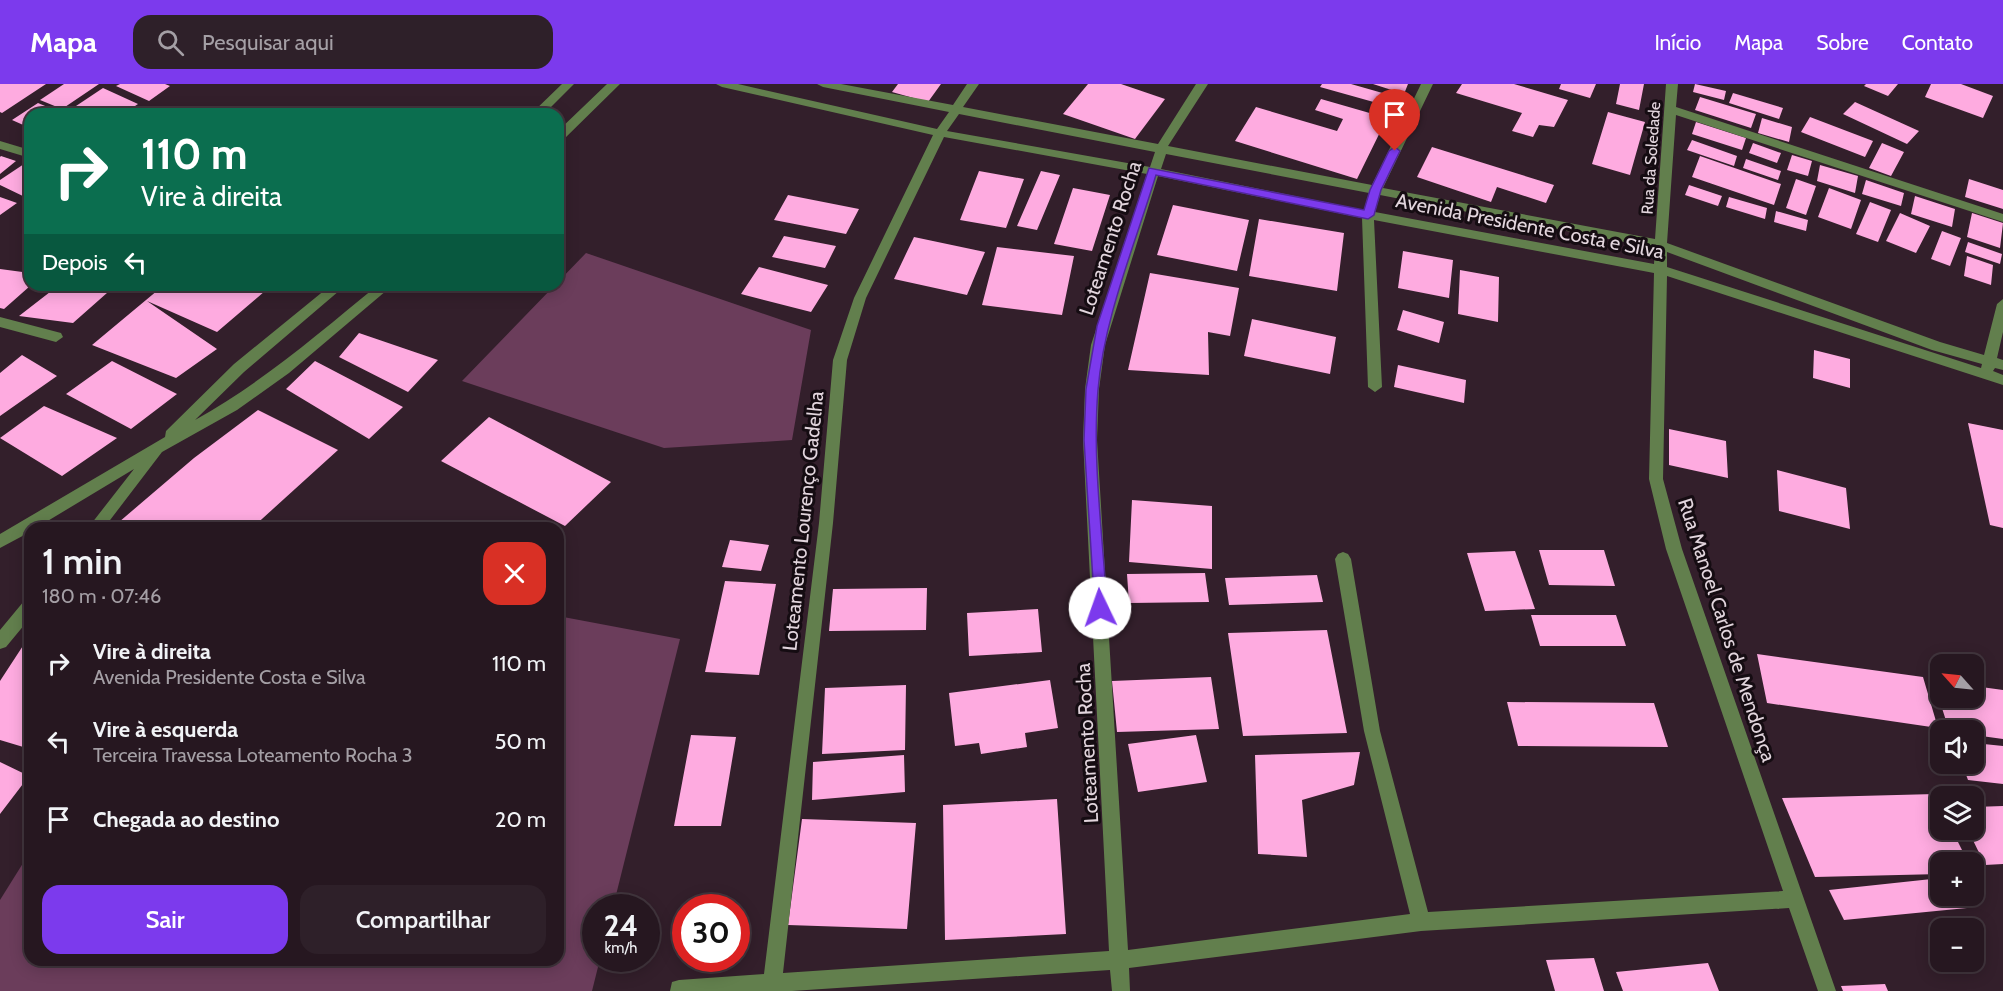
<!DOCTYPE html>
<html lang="pt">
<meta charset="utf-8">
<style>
:root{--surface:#261720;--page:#2e2029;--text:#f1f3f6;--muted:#a49fa5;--line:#42363e;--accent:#7c3aed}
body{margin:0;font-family:Cabin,sans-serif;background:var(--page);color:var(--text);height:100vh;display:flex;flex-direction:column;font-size:22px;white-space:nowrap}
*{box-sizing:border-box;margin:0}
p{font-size:20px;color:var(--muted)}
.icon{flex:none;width:33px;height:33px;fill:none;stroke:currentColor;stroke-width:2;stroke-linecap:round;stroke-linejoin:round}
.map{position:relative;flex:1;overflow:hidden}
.sheet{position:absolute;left:24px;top:438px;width:540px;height:444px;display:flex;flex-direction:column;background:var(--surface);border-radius:18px;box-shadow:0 3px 15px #0003,0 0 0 2px var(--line)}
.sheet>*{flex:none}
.banner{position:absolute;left:24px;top:24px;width:540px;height:183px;border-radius:18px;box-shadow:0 3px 15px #0003,0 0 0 2px var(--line);background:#0b6e4f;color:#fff;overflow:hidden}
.needle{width:39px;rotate:297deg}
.tools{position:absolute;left:1930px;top:570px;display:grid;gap:12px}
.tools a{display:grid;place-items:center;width:54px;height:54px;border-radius:12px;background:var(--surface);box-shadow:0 3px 15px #0003,0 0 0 2px var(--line);font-size:30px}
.speed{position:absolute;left:582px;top:810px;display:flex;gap:12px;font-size:30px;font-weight:700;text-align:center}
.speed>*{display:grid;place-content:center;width:78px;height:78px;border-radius:50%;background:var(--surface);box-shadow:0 3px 15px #0003,0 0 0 2px var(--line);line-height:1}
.speed small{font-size:15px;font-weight:400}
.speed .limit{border:9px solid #d22;background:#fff;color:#111}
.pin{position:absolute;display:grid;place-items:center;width:51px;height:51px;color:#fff;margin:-62px -26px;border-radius:50% 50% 50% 0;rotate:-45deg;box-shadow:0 0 6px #0007}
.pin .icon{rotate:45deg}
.me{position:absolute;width:66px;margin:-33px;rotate:357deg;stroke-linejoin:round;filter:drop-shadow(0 0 4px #0008)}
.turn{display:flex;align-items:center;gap:21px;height:126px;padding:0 18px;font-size:27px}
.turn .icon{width:78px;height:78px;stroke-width:2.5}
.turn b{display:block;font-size:42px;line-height:51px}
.then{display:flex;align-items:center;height:57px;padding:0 18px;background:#0003;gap:12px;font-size:22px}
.round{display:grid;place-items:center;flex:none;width:63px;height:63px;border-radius:18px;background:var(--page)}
.summary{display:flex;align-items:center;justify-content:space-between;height:102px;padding:0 18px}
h1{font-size:36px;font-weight:600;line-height:45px}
.cta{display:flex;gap:12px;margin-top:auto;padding:12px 18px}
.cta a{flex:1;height:69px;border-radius:18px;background:var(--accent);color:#fff;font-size:24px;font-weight:600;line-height:69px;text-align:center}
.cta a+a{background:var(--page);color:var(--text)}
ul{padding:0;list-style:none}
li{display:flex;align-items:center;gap:18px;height:78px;padding:0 18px}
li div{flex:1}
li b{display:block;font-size:22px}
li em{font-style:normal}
header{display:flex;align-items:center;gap:36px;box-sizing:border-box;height:84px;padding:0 30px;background:var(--accent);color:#fff}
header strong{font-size:28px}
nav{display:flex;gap:33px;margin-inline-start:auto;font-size:21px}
.search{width:420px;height:54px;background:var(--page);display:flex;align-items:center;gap:15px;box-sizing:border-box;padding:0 21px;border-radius:18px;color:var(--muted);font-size:22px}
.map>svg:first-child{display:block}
.green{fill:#6b3d5b}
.building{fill:#feabe0}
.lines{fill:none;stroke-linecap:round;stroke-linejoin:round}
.minor{fill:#627f4d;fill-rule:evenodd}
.route{fill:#7c3aed;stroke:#51269a;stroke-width:1.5}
.labels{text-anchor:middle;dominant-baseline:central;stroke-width:6;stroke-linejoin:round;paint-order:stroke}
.far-street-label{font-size:16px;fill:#e2d5dd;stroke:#150c12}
.street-label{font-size:20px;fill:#e2d5dd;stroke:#150c12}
</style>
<header>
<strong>Mapa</strong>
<div class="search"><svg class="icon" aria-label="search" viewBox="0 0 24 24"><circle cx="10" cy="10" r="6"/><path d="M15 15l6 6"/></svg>Pesquisar aqui</div>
<nav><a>Início</a><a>Mapa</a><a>Sobre</a><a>Contato</a></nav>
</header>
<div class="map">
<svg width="2003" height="907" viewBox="0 0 2003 907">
<rect width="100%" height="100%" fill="#331f2b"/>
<path class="green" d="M586 169 811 246 792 356 664 364 462 297 555 201H558V198Z
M558 532 680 555 613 823 596 824V874L600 875 592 907H0V816L30 768V876H558Z"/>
<path class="building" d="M0 0H46L2 29 0 28Z
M64 0H99L62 25 40 16Z
M120 0H165L170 2 149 17 116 2Z
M898 0H941L928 18 892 8Z
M1088 0H1121L1165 15 1135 55 1063 30Z
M1322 0H1351L1400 14 1395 24 1320 3Z
M1373 0H1408L1404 10Z
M1462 0H1514L1568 16 1554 43 1539 41 1533 53 1512 47 1522 29 1456 9Z
M1561 0H1596L1590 14 1559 5Z
M1620 0H1644L1639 26 1616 20Z
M1695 0 1726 7 1724 16 1693 8Z
M1866 0H1898L1888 12 1864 2Z
M1931 0H1961L1993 12 1983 34 1925 13Z
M103 4 138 20 123 30 67 28Z
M1733 9 1783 24 1779 35 1729 19Z
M1700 13 1756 30 1751 44 1695 26Z
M1321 15 1387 34 1357 95 1235 57 1256 23 1337 47 1343 35 1315 26Z
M1855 18 1919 47 1907 60 1843 30Z
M38 19 57 27 53 30H30V44L12 36Z
M141 22 153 27 149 30H129Z
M1608 28 1645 38 1630 91 1592 80Z
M1810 33 1873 57 1865 73 1801 48Z
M1762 34 1792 43 1789 58 1758 49Z
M1696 38 1746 54 1742 66 1692 50Z
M1692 56 1737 72 1734 82 1687 66Z
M1753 59 1781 69 1777 79 1749 69Z
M1882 59 1904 68 1891 92 1869 84Z
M1432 63 1554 101 1546 119 1497 103 1491 118 1417 93Z
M1792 71 1812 77 1808 92 1787 86Z
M1 72 16 77 0 90V73Z
M1700 72 1781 100 1774 121 1692 93Z
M1746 75 1781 87 1778 96 1743 84Z
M24 80 30 83V112L27 114 0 101V96Z
M1820 81 1858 92 1855 109 1817 97Z
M979 87 1024 95 1006 144 960 136Z
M1041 87 1060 91 1037 146 1017 142Z
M1796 95 1816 102 1806 131 1786 124Z
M1969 95 2003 106V125L1965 113Z
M1866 96 1904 109 1901 122 1862 110Z
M1689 101 1722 112 1718 122 1685 111Z
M1073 104 1110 111 1092 167 1054 160Z
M1829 104 1861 116 1851 145 1818 133Z
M788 111 859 125 846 150 774 136Z
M1915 112 1955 125 1952 143 1911 130Z
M0 113 17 119 0 131Z
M1729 113 1767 124 1765 135 1726 123Z
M1870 118 1891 126 1878 158 1856 150Z
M1173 121 1249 136 1237 187 1157 171Z
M1776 127 1808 136 1806 147 1774 138Z
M1900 129 1930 142 1916 169 1886 157Z
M1972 129 2003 139 2000 164 1967 153Z
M1259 135 1344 149 1337 207 1249 192Z
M1942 147 1961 154 1950 182 1931 175Z
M784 152 836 162 825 184 772 173Z
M914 153 985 168 967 211 894 195Z
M1968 158 2002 170 2000 180 1965 168Z
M997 163 1074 172 1062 231 982 221Z
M1403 167 1453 176 1449 214 1398 204Z
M1967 172 1993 181 1991 201 1964 192Z
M759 183 828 201 811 228 741 210Z
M0 185 30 189V202L4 225 0 224Z
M1460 186 1499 193 1498 238 1458 230Z
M1150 189 1239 204 1230 252 1208 248 1209 291 1128 286Z
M59 201H116L73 239 19 232Z
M164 201H272L217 248 147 217 217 265 176 294 92 261Z
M1403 226 1444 238 1439 259 1397 246Z
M1252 235 1336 253 1330 290 1244 272Z
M359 249 438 276 408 308 339 273Z
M1814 266 1850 275V304L1813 294Z
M22 271 57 292 0 332V289Z
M112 277 177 310 131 345 66 310Z
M315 277 403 323 369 355 286 305Z
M1398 281 1466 296 1464 319 1394 303Z
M44 322 117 354 62 392 0 354Z
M258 326 338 366 252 444H112L194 374Z
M489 333 611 398 565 442 441 377Z
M1968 339 2003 346V444L1990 441Z
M1669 345 1726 357 1728 394 1669 381Z
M1777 386 1846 404 1850 445 1779 427Z
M1132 416 1212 422V485L1129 478Z
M730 456 769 461 761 487 722 483Z
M1539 466H1604L1615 502 1549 501Z
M1515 467 1535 525 1485 527 1467 469Z
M1205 489 1209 518 1129 519 1127 490Z
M1317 491 1323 518 1229 521 1225 494Z
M725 497 776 500 759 591 705 588Z
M927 504 926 546 829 547 833 505Z
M1038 525 1042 568 969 572 967 529Z
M1531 531H1616L1626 562H1540Z
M1327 546 1347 649 1243 652 1228 549Z
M30 551V665L0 656V597Z
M1757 570 1923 593 1938 644 1767 619Z
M1211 593 1219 645 1117 648 1112 597Z
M1050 596 1058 644 1025 649 1027 663 981 670 979 659 955 662 949 609Z
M1933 596 1941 597V614H1974V602L2003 606V655L1974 651V646H1949Z
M906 601 905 666 822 670 825 604Z
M1507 618 1654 619 1668 663 1518 662Z
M691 651 736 653 721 742H674Z
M1196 651 1207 698 1138 708 1128 660Z
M1974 659 2003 662V700L1968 696 1962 680H1974Z
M1360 668 1354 701 1302 716 1307 773 1258 770 1255 671Z
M904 671 905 708 812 716 813 678Z
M0 678 29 692 0 730Z
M1935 710 1941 722V746H1952L1968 778H1941V790L1815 793 1782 714Z
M1057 715 1066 850 945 856 943 721Z
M2003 722V780L1985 781 1968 746H1974V723Z
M802 735 916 739 907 845 788 841Z
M1941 794V812H1959L1967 824 1844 836 1829 806Z
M1594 874 1604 907H1555L1546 876Z
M1708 879 1719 907H1623L1616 888Z
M1885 900 1888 907H1843L1841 902Z"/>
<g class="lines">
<path class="minor" d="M562 0H574L544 30H531Z
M607 0H620L562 57 558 58V47Z
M716 0H738L937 45 949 28 823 3 817 0H841L953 21 967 0H979L963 23 1158 60 1196 0H1208L1168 62 1372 101 1421 0H1433L1383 104 1655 155 1666 0H1678L1676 23 2003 130V138L1676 31 1667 159 1940 258 1984 271 1997 220 2003 215V248L1997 274 2003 276V286L1995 284 1993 287 2003 291V301L1667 192 1663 395 1682 465 1836 907H1818L1789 824 1421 847 1129 884 1130 907H1112L1110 886 792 907H670L672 898 679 896 764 890 819 439 833 276 854 214 933 51 722 3ZM959 30 1155 68 1150 83 947 47ZM944 53 1147 90 1091 261 1085 305 1083 356 1109 867 783 889 833 439 847 276 866 214ZM1166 70 1369 109 1364 126 1161 85ZM1158 92 1362 134 1368 303 1375 308 1382 303 1374 136 1654 189 1649 395 1666 465 1783 807 1428 828 1380 647 1351 475 1348 470 1343 468 1338 470 1335 475 1364 647 1410 830 1128 866 1097 356 1099 305 1105 261ZM1380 111 1655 164 1654 180 1375 128ZM1667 168 1932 266 1982 280 1981 284 1667 183Z
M0 57 30 66V74L0 65Z
M331 201H346L244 288 195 336C262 299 319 249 378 201H393L289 289 237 326 162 368 104 444H88L134 385 36 444H30V448L0 464V450L165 353 166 347 234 280Z
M0 233 61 249 63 253 56 258 0 243Z
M30 515V534L6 563 0 565V546L24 517Z"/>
</g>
<path class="route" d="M1395 63 1400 67 1381 106 1374 131 1368 135 1156 91C1135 161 1104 233 1098 306 1092 377 1103 452 1107 524L1100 530 1095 528 1084 356 1086 305 1097 242 1149 84 1364 126 1370 106 1389 67Z"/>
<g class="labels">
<g class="far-street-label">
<text transform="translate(1651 74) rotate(-86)">Rua da Soledade</text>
</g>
<g class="street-label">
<text transform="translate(1530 142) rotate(11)">Avenida Presidente Costa e Silva</text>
<text transform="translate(1110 154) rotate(-72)">Loteamento Rocha</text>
<text transform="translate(803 437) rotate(-84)">Loteamento Lourenço Gadelha</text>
<text transform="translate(1727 546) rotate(72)">Rua Manoel Carlos de Mendonça</text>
<text transform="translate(1087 659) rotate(-93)">Loteamento Rocha</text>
</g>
</g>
</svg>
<div class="tools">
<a><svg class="needle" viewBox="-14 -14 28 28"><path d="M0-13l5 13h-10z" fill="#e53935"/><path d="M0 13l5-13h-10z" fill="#a49fa5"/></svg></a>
<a><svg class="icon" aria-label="sound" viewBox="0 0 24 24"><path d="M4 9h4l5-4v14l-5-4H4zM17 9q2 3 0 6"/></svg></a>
<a><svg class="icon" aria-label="layers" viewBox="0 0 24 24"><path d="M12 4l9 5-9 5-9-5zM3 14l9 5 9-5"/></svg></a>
<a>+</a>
<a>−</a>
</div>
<div class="speed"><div>24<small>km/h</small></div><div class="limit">30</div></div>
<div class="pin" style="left:1395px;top:67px;background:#d93025"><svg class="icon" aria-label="arrive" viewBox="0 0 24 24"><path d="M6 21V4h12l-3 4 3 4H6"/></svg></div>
<svg class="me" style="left:1100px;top:524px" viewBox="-20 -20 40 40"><circle r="19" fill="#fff"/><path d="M0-13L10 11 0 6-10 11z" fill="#7c3aed"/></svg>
<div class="banner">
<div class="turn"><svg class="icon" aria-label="right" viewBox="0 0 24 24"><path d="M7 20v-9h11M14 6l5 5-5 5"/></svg><div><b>110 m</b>Vire à direita</div></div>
<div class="then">Depois<svg class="icon" aria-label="left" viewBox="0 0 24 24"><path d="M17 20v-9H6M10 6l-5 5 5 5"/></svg></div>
</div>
<section class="sheet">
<div class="summary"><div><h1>1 min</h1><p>180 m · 07:46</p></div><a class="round" style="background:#d93025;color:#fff"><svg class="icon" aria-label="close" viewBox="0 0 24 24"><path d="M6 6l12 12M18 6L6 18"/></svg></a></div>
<ul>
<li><svg class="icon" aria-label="right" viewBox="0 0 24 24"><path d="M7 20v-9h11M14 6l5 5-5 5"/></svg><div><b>Vire à direita</b><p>Avenida Presidente Costa e Silva</p></div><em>110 m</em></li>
<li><svg class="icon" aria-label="left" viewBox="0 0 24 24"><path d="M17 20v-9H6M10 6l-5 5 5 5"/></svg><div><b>Vire à esquerda</b><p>Terceira Travessa Loteamento Rocha 3</p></div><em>50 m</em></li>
<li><svg class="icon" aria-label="arrive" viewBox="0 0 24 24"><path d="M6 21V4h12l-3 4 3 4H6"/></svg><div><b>Chegada ao destino</b></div><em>20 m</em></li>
</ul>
<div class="cta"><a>Sair</a><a>Compartilhar</a></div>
</section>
</div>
